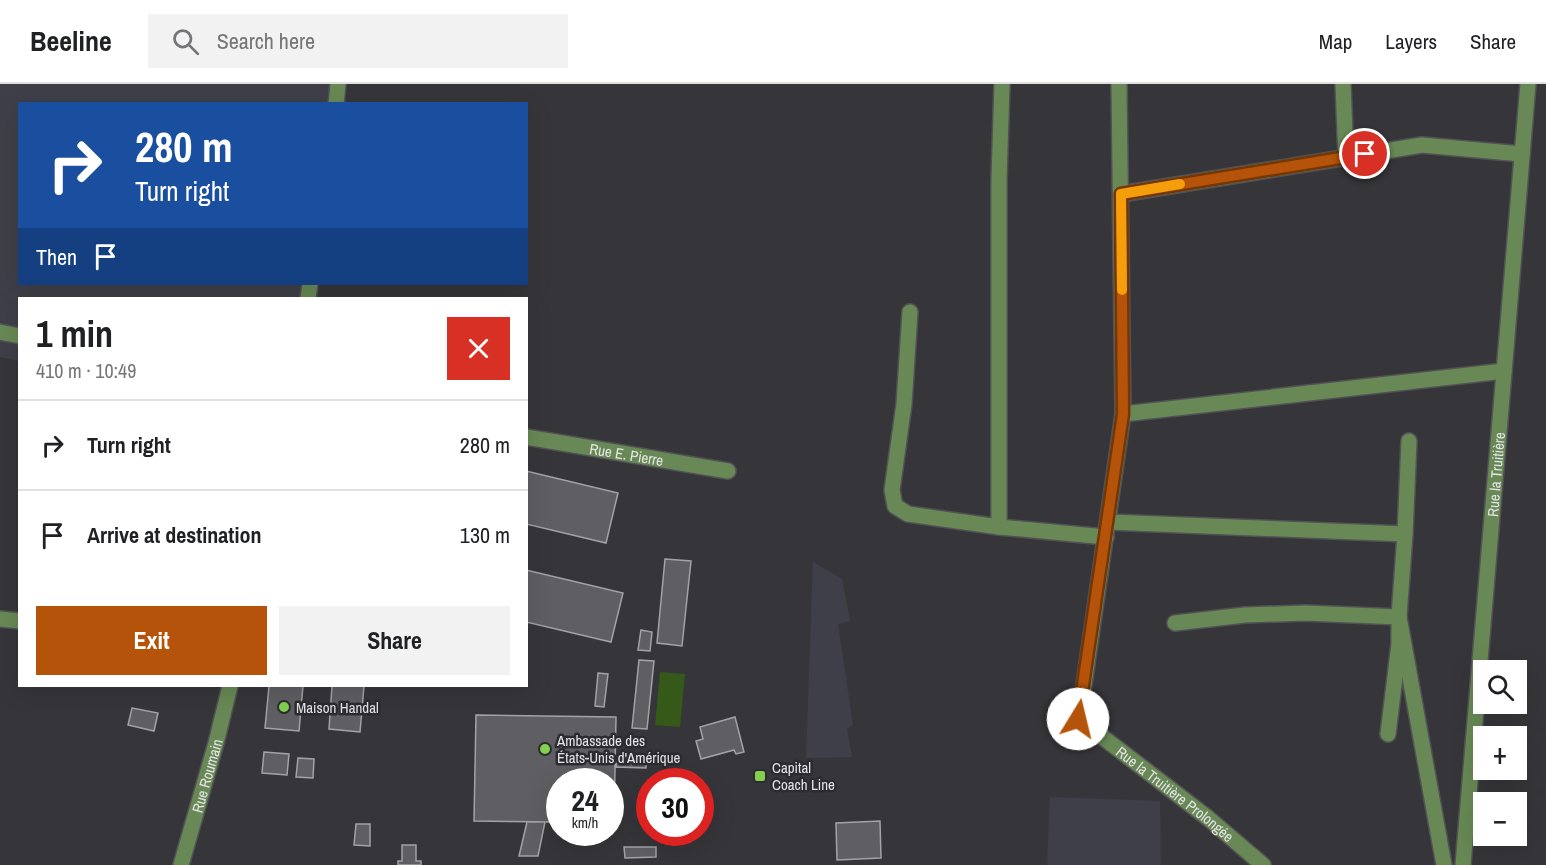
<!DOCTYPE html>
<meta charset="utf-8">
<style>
:root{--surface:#fff;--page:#f2f2f2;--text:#202124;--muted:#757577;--line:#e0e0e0;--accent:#b45309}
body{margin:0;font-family:"Archivo Narrow",sans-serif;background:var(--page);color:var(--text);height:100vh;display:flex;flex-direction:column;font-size:22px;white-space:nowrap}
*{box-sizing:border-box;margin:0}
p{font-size:20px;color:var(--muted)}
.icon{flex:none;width:33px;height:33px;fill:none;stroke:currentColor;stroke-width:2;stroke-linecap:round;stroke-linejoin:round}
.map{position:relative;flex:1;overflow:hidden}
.sheet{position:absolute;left:18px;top:213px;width:510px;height:390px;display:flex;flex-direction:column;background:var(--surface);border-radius:0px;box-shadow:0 6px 24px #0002}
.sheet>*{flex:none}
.banner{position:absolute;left:18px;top:18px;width:510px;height:183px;border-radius:0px;box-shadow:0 6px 24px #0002;background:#1a4fa0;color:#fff;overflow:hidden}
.tools{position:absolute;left:1473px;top:576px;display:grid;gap:12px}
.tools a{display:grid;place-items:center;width:54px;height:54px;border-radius:0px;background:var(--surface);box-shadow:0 6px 24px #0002;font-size:30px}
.speed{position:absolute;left:546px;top:684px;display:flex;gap:12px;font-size:30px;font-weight:700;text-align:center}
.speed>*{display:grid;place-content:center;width:78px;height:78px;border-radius:50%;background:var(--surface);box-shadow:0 6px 24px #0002;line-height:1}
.speed small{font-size:15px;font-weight:400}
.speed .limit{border:9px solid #d22;background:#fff;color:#111}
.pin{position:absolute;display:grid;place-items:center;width:51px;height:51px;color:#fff;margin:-26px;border:3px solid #fff;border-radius:50%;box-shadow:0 2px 6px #0007}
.me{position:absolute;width:66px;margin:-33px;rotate:9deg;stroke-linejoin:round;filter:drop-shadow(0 0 4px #0008)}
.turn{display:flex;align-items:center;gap:21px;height:126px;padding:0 18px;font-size:27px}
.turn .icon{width:78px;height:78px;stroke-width:2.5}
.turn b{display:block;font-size:42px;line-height:51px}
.then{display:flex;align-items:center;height:57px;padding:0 18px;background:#0003;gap:12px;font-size:22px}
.round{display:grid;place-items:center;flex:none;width:63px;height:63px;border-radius:0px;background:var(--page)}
.overview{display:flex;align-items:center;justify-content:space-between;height:102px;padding:0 18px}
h1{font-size:36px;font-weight:800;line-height:45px}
.cta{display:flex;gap:12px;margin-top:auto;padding:12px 18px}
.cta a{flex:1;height:69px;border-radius:0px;background:var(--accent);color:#fff;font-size:24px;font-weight:800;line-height:69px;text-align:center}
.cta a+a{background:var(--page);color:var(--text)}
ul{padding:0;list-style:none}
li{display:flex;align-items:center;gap:18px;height:90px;padding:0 18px;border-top:2px solid var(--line)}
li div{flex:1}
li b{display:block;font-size:22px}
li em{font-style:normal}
header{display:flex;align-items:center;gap:36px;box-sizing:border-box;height:84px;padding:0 30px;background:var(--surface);border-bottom:2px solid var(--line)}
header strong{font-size:28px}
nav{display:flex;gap:33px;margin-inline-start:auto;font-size:21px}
.search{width:420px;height:54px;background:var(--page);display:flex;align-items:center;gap:15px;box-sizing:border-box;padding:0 21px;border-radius:0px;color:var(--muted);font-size:22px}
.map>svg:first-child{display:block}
.built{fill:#3f3f49}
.green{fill:#345919}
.building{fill:#5f5f63;stroke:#a2a2a7;stroke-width:1.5}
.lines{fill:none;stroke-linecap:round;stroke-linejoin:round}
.minor-casing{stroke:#525256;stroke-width:18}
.minor{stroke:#688955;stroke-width:15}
.route-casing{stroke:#753606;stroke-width:15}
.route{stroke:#b45309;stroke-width:10}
.slow{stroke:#f59e0b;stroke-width:10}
.poi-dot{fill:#83d04e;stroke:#2c2c30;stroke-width:2}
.labels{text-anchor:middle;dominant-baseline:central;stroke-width:5;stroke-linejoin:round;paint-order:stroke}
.street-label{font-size:15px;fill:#e4e4e6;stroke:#2c2c30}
.poi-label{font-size:15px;fill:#e4e4e6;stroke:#2c2c30;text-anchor:start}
</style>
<header>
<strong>Beeline</strong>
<div class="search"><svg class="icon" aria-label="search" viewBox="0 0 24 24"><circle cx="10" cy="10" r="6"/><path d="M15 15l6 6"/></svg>Search here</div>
<nav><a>Map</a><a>Layers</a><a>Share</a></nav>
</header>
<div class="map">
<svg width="1546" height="781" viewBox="0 0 1546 781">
<rect width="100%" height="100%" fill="#36363a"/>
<path class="built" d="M0 0H333L330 19 20 20V200H303L301 214H20L19 277 0 273Z
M813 478 842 495 850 537 838 540 853 641 847 645 852 673 806 674Z
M1050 713 1160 717 1161 781H1047Z"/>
<path class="green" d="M660 588 685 590 680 643 655 641Z"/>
<path class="building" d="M526 387 618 409 606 459 526 440Z
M665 475 691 477 682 562 657 559Z
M526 486 623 509 611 558 526 538Z
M641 546 652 548 650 567 638 566Z
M639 576 654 577 647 645 632 644Z
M598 589 608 590 604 623 595 622Z
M269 602H303L299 647 265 644Z
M332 602H364L360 648 329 645Z
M132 624 158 629 154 647 128 641Z
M476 631 616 633 614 739H610V698H560V738L474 737Z
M735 633 744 668 736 670 734 666 701 675 696 657 703 655 700 643Z
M264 668 289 670 287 691 262 689Z
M617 673 646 674V684L616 683Z
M298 674 314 675 313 694 296 693Z
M880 737 881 774 837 776 836 739Z
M527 738H545L538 772H519Z
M356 740H370V762L354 761Z
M402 761H416V777H421V781H398V777H402Z
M624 763H656V773L625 774Z"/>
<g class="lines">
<g class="minor-casing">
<g id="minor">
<path id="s1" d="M1119 0 1123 330 1079 635 1208 734 1263 781"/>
<path d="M1343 0 1346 74"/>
<path d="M336 20 338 0"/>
<path d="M1121 110 1422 61 1522 70"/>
<path d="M308 214 310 200"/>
<path d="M910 228 904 320 892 406 895 422 908 430 999 443 1106 453"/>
<path d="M0 248 20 252"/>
<path d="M1123 330 1504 287"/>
<path id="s2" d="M526 353 728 387"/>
<path d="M1108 438 1405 450 1399 533V560L1388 650"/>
<path d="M999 443V96L1002 0"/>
<path d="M1405 450 1409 357"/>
<path d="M0 535 20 537"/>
<path d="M1175 539 1245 531 1306 529 1399 533 1444 781"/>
<path id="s3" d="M181 781 216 659 230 602"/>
<path id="s4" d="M1463 781 1528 0"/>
</g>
</g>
<use href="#minor" class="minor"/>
</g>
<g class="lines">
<g class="route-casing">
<path id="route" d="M1078 635 1123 330 1121 110 1365 70"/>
</g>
<use href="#route" class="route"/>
<path class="slow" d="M1122 206 1121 110 1180 100"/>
</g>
<g class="poi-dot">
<circle cx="284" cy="623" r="6"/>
<circle cx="545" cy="665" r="6"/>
<rect x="754" y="686" width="12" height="12" rx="3"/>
</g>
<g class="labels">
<g class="street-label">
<text stroke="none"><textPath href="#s2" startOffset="102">Rue E. Pierre</textPath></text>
<text stroke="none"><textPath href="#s4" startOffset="392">Rue la Truitière</textPath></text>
<text stroke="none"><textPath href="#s3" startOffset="93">Rue Roumain</textPath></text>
<text stroke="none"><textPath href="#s1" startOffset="760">Rue la Truitière Prolongée</textPath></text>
</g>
<g class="poi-label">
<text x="296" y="623">Maison Handal</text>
<text x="557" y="656">Ambassade des<tspan x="557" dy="17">États-Unis d'Amérique</tspan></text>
<text x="772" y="683">Capital<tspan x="772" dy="17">Coach Line</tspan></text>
</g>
</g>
</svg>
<div class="tools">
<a><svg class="icon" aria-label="search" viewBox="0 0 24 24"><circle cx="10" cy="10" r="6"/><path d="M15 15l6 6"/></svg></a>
<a>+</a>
<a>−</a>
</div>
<div class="speed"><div>24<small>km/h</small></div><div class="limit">30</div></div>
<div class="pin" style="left:1365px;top:70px;background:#d93025"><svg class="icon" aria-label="arrive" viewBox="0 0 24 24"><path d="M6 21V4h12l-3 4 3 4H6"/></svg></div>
<svg class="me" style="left:1078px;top:635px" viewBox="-20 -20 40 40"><circle r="19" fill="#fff"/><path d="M0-13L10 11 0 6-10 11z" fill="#b45309"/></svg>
<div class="banner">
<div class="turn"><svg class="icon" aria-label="right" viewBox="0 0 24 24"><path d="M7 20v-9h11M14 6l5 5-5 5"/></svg><div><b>280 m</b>Turn right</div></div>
<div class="then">Then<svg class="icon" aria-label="arrive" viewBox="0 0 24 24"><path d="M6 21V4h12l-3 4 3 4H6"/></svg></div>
</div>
<section class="sheet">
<div class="overview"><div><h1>1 min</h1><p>410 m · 10:49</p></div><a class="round" style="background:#d93025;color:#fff"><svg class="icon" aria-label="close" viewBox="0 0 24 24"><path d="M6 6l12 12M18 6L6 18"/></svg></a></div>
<ul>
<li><svg class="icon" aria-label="right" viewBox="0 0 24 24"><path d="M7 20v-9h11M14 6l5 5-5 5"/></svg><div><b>Turn right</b></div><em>280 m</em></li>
<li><svg class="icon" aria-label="arrive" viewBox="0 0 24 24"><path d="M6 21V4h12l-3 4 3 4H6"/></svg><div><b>Arrive at destination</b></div><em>130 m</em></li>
</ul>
<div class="cta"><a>Exit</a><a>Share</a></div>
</section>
</div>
